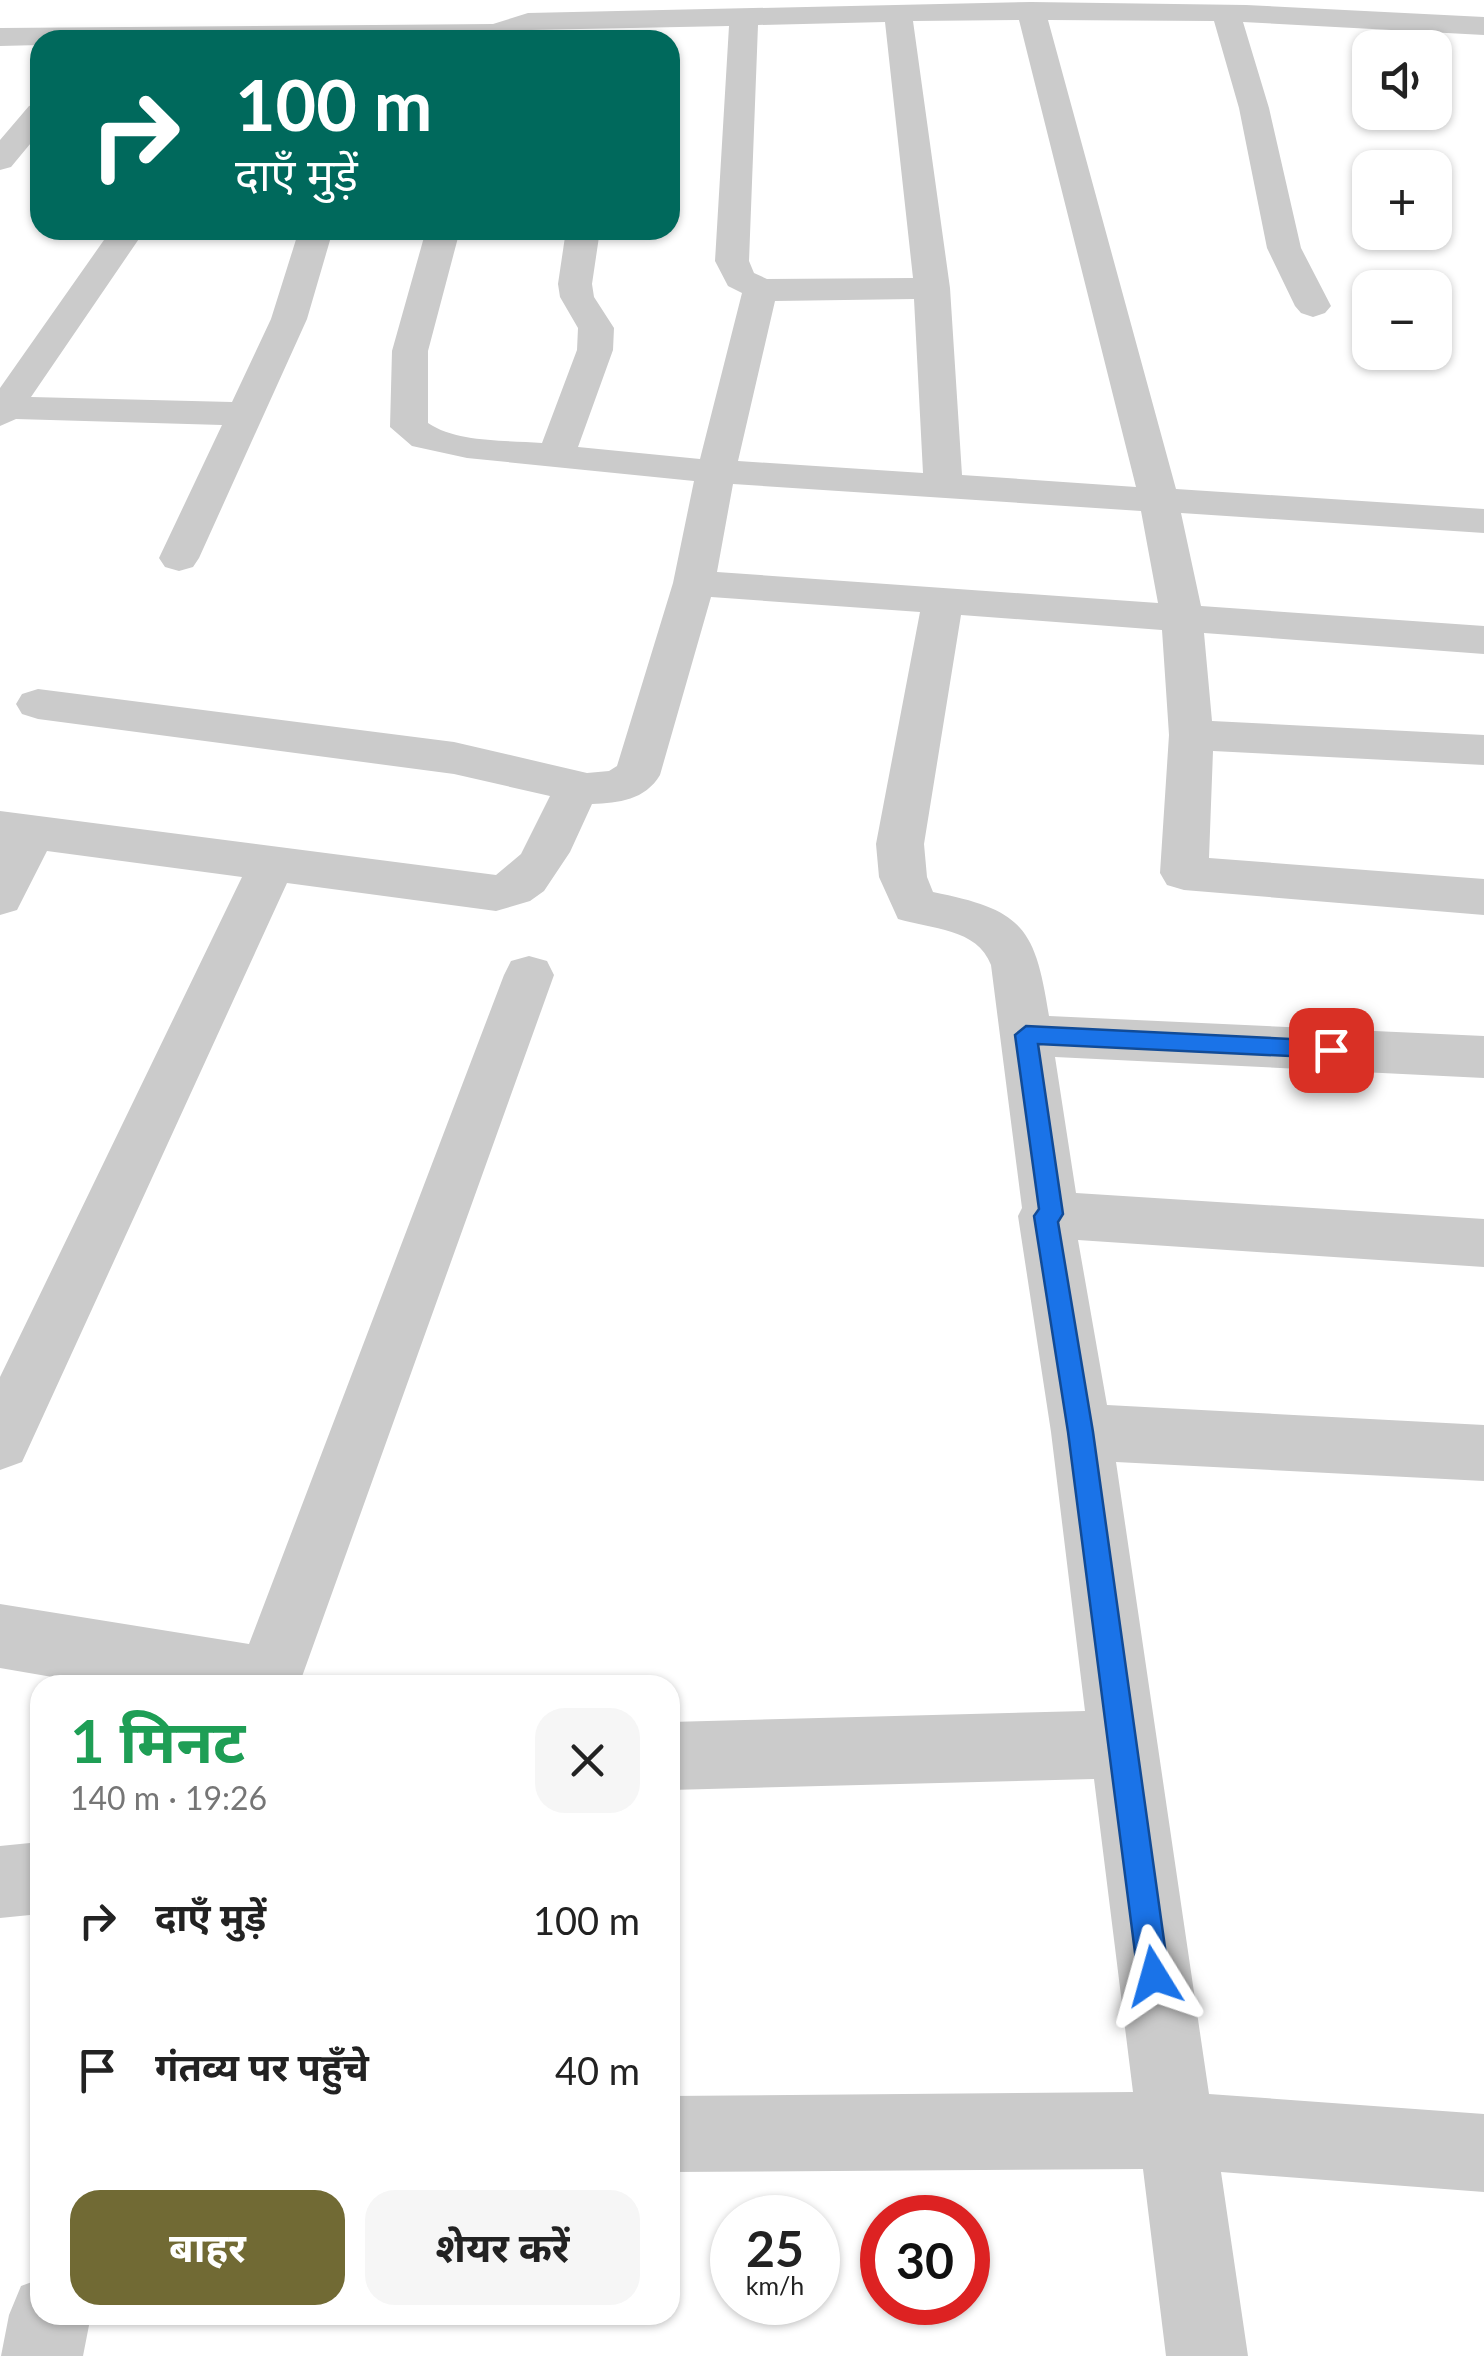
<!DOCTYPE html>
<html lang="hi">
<meta charset="utf-8">
<style>
:root{--surface:#fff;--page:#f6f6f6;--text:#222;--muted:#767676;--accent:#716a34}
body{margin:0;font-family:Lato,"Noto Sans Devanagari",sans-serif;background:var(--page);color:var(--text);height:100vh;display:flex;flex-direction:column;font-size:38px;white-space:nowrap}
*{box-sizing:border-box;margin:0}
p{font-size:32px;color:var(--muted)}
.icon{flex:none;width:55px;height:55px;fill:none;stroke:currentColor;stroke-width:2;stroke-linecap:round;stroke-linejoin:round}
.map{position:relative;flex:1;overflow:hidden}
.panel{position:absolute;left:30px;top:1675px;width:650px;height:650px;display:flex;flex-direction:column;background:var(--surface);border-radius:30px;box-shadow:0 2px 8px #0004}
.panel>*{flex:none}
.top-card{position:absolute;left:30px;top:30px;width:650px;height:210px;border-radius:30px;box-shadow:0 2px 8px #0004;background:#00695c;color:#fff;overflow:hidden}
.fabs{position:absolute;left:1352px;top:30px;display:grid;gap:20px}
.fabs a{display:grid;place-items:center;width:100px;height:100px;border-radius:20px;background:var(--surface);box-shadow:0 2px 8px #0004;font-size:50px}
.speed{position:absolute;left:710px;top:2195px;display:flex;gap:20px;font-size:50px;font-weight:700;text-align:center}
.speed>*{display:grid;place-content:center;width:130px;height:130px;border-radius:50%;background:var(--surface);box-shadow:0 2px 8px #0004;line-height:1}
.speed small{font-size:25px;font-weight:400}
.speed .limit{border:15px solid #d22;background:#fff;color:#111}
.pin{position:absolute;display:grid;place-items:center;width:85px;height:85px;color:#fff;margin:-42px;border-radius:20px;box-shadow:0 5px 15px #0006}
.me{position:absolute;width:110px;margin:-55px;rotate:352deg;stroke-linejoin:round;filter:drop-shadow(0 0 8px #0008)}
.turn{display:flex;align-items:center;gap:35px;height:210px;padding:0 40px;font-size:45px}
.turn .icon{width:130px;height:130px;stroke-width:2.5}
.turn b{display:block;font-size:70px;line-height:85px}
.round{display:grid;place-items:center;flex:none;width:105px;height:105px;border-radius:30px;background:var(--page)}
.headline{display:flex;align-items:center;justify-content:space-between;height:170px;padding:0 40px}
h1{font-size:60px;font-weight:700;line-height:75px;color:#1e9e55}
.primary-button{display:flex;gap:20px;margin-top:auto;padding:20px 40px}
.primary-button a{flex:1;height:115px;border-radius:30px;background:var(--accent);color:#fff;font-size:40px;font-weight:700;line-height:115px;text-align:center}
.primary-button a+a{background:var(--page);color:var(--text)}
ul{padding:0;list-style:none}
li{display:flex;align-items:center;gap:30px;height:150px;padding:0 40px}
li div{flex:1}
li b{display:block;font-size:38px}
li em{font-style:normal}
.map>svg:first-child{display:block}
.lines{fill:none;stroke-linecap:round;stroke-linejoin:round}
.minor{fill:#cbcbcb;fill-rule:evenodd}
.route{fill:#1a73e8;stroke:#114b97;stroke-width:2.5}
</style>
<div class="map">
<svg width="1484" height="2356" viewBox="0 0 1484 2356">
<rect width="100%" height="100%" fill="#fff"/>
<g class="lines">
<path class="minor" d="M1031 2 1246 5 1484 17V35L1243 22 1269 108 1301 248 1331 306 1325 313 1313 317 1301 313 1295 306 1267 248 1239 108 1214 21 1048 20 1176 489 1484 509V533L1181 513 1201 606 1484 626V654L1204 633 1212 721 1484 735V765L1213 751 1209 858 1484 879V915L1184 890 1167 885 1160 873 1169 735 1162 630 961 615 924 844 927 877 933 892C1023 910 1035 927 1049 1016L1484 1036V1078L1055 1057 1076 1193 1484 1219V1267L1078 1240 1107 1405 1484 1425V1481L1116 1462 1209 2094 1484 2114V2192L1221 2172 1248 2356H1166L1143 2169 670 2172V2096L1133 2092 1094 1779 670 1790V1722L1085 1711 1051 1432 1018 1216 1022 1208 991 965C977 928 931 929 898 919L879 877 876 844 920 612 711 597 660 775C645 800 619 803 592 804L570 852 544 891 530 901 496 911 287 883 22 1462 0 1470V1377L242 877 47 851 17 910 0 915V811L496 875 521 854 550 796 454 774 38 719 22 714 16 704 22 694 38 689 454 742 587 773 609 771 617 766 673 583 694 481 467 458 412 446 390 427 392 351 426 230H460L428 351V423C457 443 507 440 542 443L577 350 578 328 560 297 558 284 566 230H600L592 284 594 297 614 328 613 350 578 447 700 459 742 293 728 286 715 261 729 26 531 30 503 40H40V45L0 46V28L493 24 528 13ZM1019 20 1136 487 962 475 950 288 913 21ZM885 22 913 278 767 279 754 273 749 261 758 25ZM914 299 923 473 738 461 775 301ZM733 484 1141 511 1158 603 717 572Z
M40 103V132L11 167 0 170V140L29 106Z
M111 230H145L31 397 232 402 271 319 299 230H333L307 319 199 558 193 567 179 571 165 567 159 558 222 425 16 419 0 426V388Z
M529 956 547 961 554 975 299 1685H99L0 1668V1604L249 1644 504 975 511 961Z
M40 1842V1914L0 1918V1846Z
M40 2279V2315H91L83 2356H1L9 2315 21 2286Z"/>
</g>
<path class="route" d="M1026 1026 1331 1041 1342 1050 1331 1058 1038 1044 1063 1214 1058 1222 1093 1432 1169 1976 1164 1986 1154 1991 1143 1986 1138 1976 1068 1432 1034 1216 1039 1209 1015 1035Z"/>
</svg>
<div class="fabs">
<a><svg class="icon" aria-label="sound" viewBox="0 0 24 24"><path d="M4 9h4l5-4v14l-5-4H4zM17 9q2 3 0 6"/></svg></a>
<a>+</a>
<a>−</a>
</div>
<div class="speed"><div>25<small>km/h</small></div><div class="limit">30</div></div>
<div class="pin" style="left:1331px;top:1050px;background:#d93025"><svg class="icon" aria-label="arrive" viewBox="0 0 24 24"><path d="M6 21V4h12l-3 4 3 4H6"/></svg></div>
<svg class="me" style="left:1154px;top:1976px" viewBox="-20 -20 40 40"><path d="M0-17L14 15 0 8-14 15z" fill="#1a73e8" stroke="#fff" stroke-width="4"/></svg>
<div class="top-card">
<div class="turn"><svg class="icon" aria-label="right" viewBox="0 0 24 24"><path d="M7 20v-9h11M14 6l5 5-5 5"/></svg><div><b>100 m</b>दाएँ मुड़ें</div></div>
</div>
<section class="panel">
<div class="headline"><div><h1>1 मिनट</h1><p>140 m · 19:26</p></div><a class="round"><svg class="icon" aria-label="close" viewBox="0 0 24 24"><path d="M6 6l12 12M18 6L6 18"/></svg></a></div>
<ul>
<li><svg class="icon" aria-label="right" viewBox="0 0 24 24"><path d="M7 20v-9h11M14 6l5 5-5 5"/></svg><div><b>दाएँ मुड़ें</b></div><em>100 m</em></li>
<li><svg class="icon" aria-label="arrive" viewBox="0 0 24 24"><path d="M6 21V4h12l-3 4 3 4H6"/></svg><div><b>गंतव्य पर पहुँचे</b></div><em>40 m</em></li>
</ul>
<div class="primary-button"><a>बाहर</a><a>शेयर करें</a></div>
</section>
</div>
